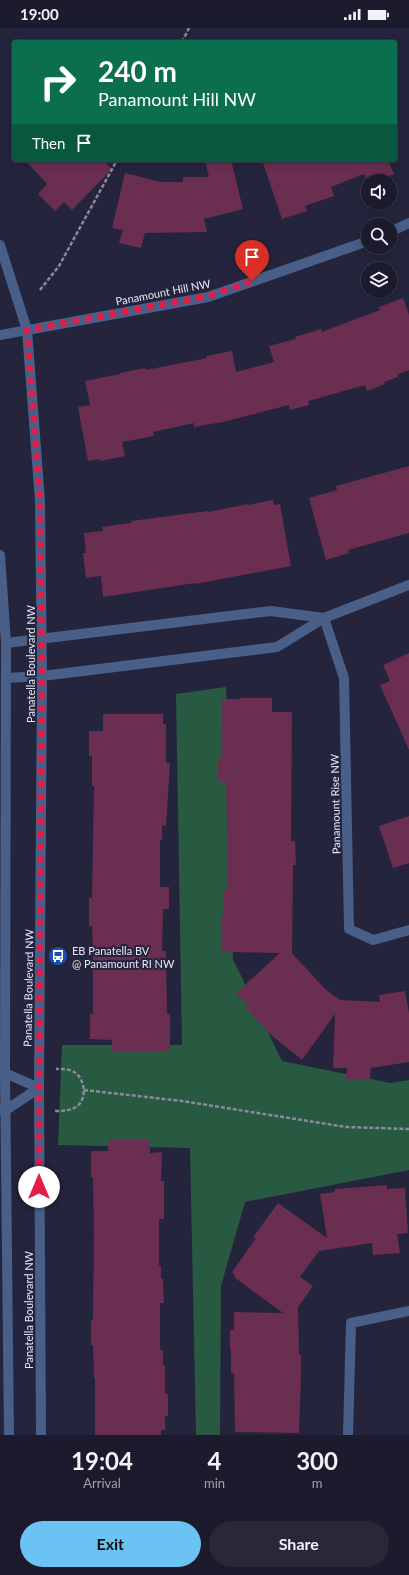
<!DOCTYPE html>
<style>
:root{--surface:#1b1b2d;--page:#282839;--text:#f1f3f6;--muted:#a0a1aa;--line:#393949;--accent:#6ac3f2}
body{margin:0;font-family:Lato,sans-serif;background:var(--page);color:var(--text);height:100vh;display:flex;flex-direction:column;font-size:15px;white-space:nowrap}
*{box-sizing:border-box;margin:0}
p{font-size:13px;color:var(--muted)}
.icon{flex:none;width:22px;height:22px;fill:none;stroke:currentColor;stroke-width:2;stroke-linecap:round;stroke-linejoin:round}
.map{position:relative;height:1407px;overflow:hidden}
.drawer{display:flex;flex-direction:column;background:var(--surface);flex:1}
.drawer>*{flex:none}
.top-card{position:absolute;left:12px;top:12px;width:385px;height:122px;border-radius:4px;box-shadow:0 2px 10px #0003,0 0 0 1px var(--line);background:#0b6e4f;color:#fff;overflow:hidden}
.buttons{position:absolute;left:361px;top:146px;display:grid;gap:8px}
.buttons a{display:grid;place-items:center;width:36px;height:36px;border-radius:50%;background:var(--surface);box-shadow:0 2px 10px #0003,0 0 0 1px var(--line);font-size:20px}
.pin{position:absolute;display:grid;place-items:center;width:34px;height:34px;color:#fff;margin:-41px -17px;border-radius:50% 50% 50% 0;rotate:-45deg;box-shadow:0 0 4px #0007}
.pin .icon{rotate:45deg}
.me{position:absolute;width:44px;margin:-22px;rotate:0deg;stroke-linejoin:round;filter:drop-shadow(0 0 3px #0008)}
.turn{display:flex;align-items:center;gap:14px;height:84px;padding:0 20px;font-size:18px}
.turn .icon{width:52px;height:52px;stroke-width:2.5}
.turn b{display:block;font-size:28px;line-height:34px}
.then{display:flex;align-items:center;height:38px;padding:0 20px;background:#0003;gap:8px;font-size:15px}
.eta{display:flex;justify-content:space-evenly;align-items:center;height:68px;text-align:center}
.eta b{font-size:24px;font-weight:700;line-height:28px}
.cta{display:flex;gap:8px;margin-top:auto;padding:8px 20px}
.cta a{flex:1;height:46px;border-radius:24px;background:var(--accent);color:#111;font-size:16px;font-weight:700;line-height:46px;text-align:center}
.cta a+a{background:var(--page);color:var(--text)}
.status{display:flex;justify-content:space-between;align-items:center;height:28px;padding:0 20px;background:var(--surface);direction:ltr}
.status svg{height:11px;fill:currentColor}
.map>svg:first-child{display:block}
.green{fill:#275a41}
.building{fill:#6a2e51}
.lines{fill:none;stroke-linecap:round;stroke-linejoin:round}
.path{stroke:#8a8a9e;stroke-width:2.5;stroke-dasharray:4 2;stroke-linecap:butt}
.minor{stroke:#495f87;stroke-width:10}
.tertiary{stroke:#495f87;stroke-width:10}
.route{stroke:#e11d48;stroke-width:7;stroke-dasharray:0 12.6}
.labels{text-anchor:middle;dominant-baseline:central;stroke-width:4;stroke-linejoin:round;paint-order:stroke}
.street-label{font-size:11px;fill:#e8e9f9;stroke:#24243c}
.poi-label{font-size:11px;fill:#e8e9f9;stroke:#24243c;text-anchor:start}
</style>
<div class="status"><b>19:00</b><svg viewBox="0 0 49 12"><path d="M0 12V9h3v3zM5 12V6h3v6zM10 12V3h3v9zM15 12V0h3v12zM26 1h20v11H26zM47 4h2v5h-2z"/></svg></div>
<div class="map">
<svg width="409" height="1407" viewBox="0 0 409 1407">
<rect width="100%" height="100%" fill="#24243c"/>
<path class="green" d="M226 659 233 931 282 1033 390 1055 409 1052V1142L245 1174 221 1258 220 1407H196L190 1120 58 1117 62 1017H182L176 666Z"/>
<path class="building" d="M25 132H103L112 141 72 182 64 174 55 183 38 166 47 156Z
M205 132H231L243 181 204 191 207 204 145 205 141 220 119 215 123 202 112 200 125 145 161 154H183V149H209Z
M262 132H396L389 135 394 146 378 153H368V156L364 146 331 159 334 168 305 178 307 183 282 191Z
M403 270 409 287V342L398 346V349L384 354 385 356 367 363 365 357 308 373 309 377 290 382 289 377 223 394 194 399V395L153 404 154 408 122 414 125 428 100 433 99 431 88 433 78 379 90 377 85 353 120 346V345L145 340 146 342 207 330 206 328 232 323 236 344 274 334 269 318 296 311 295 309 321 301 322 304 380 282 379 279Z
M409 438V505L348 522 349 525 326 532 309 470 337 462 336 458Z
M273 472 274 477 280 476 291 538 195 556V555L103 569 101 548 86 550 83 525H86L84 505 103 503 102 499 131 495V493L208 483V484L248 476V477Z
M409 625V722L380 657 390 653 383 637Z
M239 670H272V684H292L291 813H295L296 837H293L292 925 325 961 340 972 380 974 379 967 405 963 409 985V1034L371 1040 370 1052 346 1051 347 1040H333L335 986 302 1032 271 1007 246 980 248 978 236 965 280 925 221 924V888H223L224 861H228L226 753H218V732H221L222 671H240Z
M103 686H163V696H166V735H170L166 798 162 797V812H160V859H169V881H163L162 923H166L167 986H170V1024L112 1023V1012L90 1011V986H93V928L92 898H89V870H92L94 758H92V728H89V703H103Z
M409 788V835L393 840 379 798Z
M109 1112H150V1125L162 1124 161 1153H164V1191H159V1238H161V1251H163L164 1275H160V1322H163V1337H165V1366H168V1388H165V1402H161V1407H95V1350H94L93 1317H91V1292L93 1291 94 1207 93 1149H91V1123H108Z
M387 1157V1161L405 1160 408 1205 397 1206 400 1225 373 1227 372 1215 319 1223 300 1249 313 1258 298 1279 299 1327H301V1346L299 1405 235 1404 234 1345H231V1321H230V1302H234V1284L283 1285 234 1249 235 1247 232 1244 256 1210 253 1209 278 1175 327 1210 320 1166 335 1164V1161Z"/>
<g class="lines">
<path class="path" d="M182 14 189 0
M40 262 59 238 117 132
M84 1062 182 1073 346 1099 409 1101
M55 1083C63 1083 69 1083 76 1079 88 1071 85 1050 74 1044 70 1041 62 1041 56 1041"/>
<path class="minor" d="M390 204 409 195
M0 307 208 269 368 213
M324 590 344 650 349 901 373 912 409 902
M6 615 271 583 324 590
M6 650 42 648 277 619 324 590 409 557
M348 1407 351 1295 409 1283"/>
<path class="tertiary" d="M0 217 27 302 40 473 42 648 39 1060 41 1407
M0 527 6 615 5 1045 9 1407
M0 1044 5 1045 39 1060
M1 1082H6L39 1060"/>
</g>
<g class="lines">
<path class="route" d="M39 1159V1060L42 648 40 473 27 302 208 268 252 253"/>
</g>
<defs>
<g id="bus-disc" transform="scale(1)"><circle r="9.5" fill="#1a4fb4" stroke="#24243c"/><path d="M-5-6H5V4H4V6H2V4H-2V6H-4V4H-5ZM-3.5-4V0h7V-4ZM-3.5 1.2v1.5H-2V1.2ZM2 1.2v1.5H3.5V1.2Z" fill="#fff"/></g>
</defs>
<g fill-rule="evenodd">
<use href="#bus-disc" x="58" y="928"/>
</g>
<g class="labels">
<g class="street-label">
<text transform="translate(163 264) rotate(-11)">Panamount Hill NW</text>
<text transform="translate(30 636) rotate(-90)">Panatella Boulevard NW</text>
<text transform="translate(335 776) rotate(-91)">Panamount Rise NW</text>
<text transform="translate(28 960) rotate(-89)">Panatella Boulevard NW</text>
<text transform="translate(28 1282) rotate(-90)">Panatella Boulevard NW</text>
</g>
<g class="poi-label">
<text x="72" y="922">EB Panatella BV<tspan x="72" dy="13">@ Panamount RI NW</tspan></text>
</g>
</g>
</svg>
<div class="buttons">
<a><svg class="icon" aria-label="sound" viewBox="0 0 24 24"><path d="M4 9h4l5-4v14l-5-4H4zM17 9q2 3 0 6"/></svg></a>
<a><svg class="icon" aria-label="search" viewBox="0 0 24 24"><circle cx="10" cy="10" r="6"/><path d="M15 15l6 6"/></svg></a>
<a><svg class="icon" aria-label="layers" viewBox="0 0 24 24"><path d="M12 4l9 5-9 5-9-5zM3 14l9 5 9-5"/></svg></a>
</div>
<div class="pin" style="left:252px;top:253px;background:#d93025"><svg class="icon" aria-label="arrive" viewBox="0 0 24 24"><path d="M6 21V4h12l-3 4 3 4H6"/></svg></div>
<svg class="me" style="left:39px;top:1159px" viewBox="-20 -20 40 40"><circle r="19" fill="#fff"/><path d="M0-13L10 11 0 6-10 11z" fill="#e11d48"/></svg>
<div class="top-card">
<div class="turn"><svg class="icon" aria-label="right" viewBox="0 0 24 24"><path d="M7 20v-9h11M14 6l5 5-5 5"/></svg><div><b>240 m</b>Panamount Hill NW</div></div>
<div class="then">Then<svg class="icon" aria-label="arrive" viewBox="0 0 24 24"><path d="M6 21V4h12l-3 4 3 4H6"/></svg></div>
</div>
</div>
<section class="drawer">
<div class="eta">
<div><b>19:04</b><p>Arrival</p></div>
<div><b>4</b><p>min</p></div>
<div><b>300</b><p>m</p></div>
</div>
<div class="cta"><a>Exit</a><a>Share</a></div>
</section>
